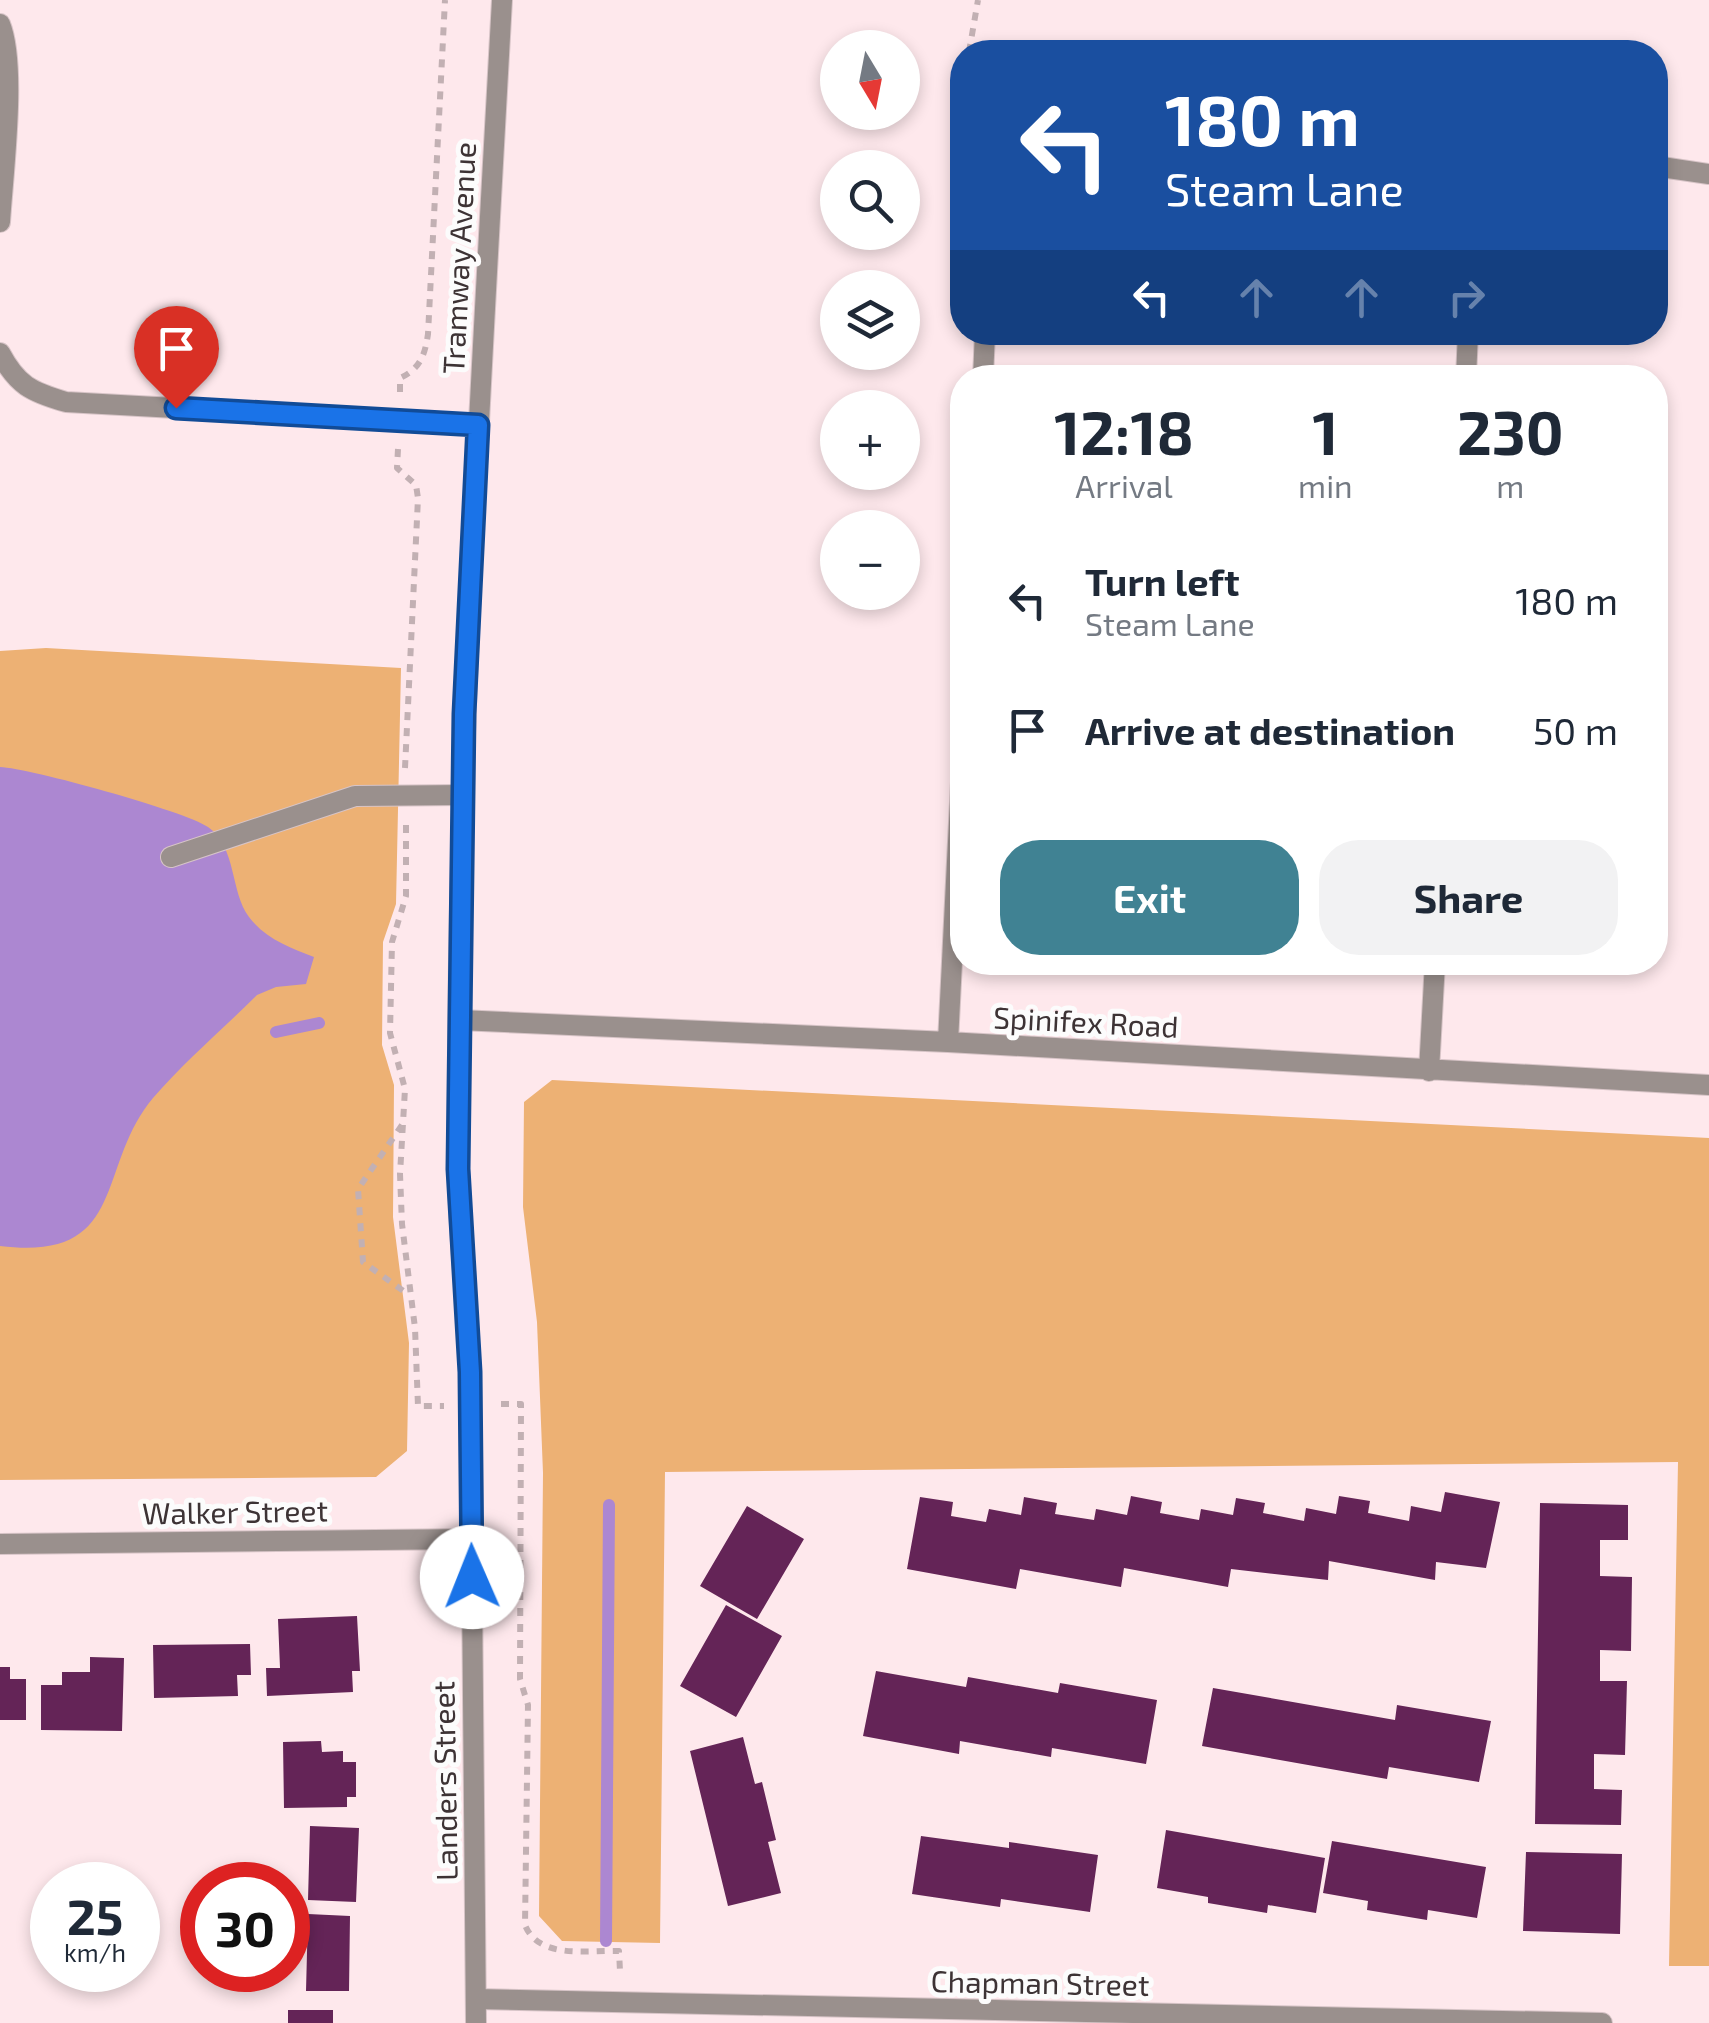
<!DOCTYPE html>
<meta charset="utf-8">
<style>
:root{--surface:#fff;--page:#f2f2f3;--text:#1f2937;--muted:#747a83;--accent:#408293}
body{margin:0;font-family:"Exo 2",sans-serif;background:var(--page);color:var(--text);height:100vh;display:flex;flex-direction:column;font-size:38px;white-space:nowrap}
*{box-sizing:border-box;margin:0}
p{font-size:32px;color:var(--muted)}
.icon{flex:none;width:55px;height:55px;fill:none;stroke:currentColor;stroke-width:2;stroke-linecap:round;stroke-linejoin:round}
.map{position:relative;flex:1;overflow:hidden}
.details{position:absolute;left:950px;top:365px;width:718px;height:610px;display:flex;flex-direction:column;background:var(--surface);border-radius:40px;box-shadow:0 5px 15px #0003}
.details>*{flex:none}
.top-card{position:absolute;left:950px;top:40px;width:718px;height:305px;border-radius:40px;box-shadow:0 5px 15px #0003;background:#1a4fa0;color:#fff;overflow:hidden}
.needle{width:65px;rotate:170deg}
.tools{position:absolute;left:820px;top:30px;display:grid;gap:20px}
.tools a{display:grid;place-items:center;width:100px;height:100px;border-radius:50%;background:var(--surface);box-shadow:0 5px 15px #0003;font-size:50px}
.speed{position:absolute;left:30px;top:1862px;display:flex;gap:20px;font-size:50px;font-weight:700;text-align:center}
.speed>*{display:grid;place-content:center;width:130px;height:130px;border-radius:50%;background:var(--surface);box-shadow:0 5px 15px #0003;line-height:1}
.speed small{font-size:25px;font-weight:400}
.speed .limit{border:15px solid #d22;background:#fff;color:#111}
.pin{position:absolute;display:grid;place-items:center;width:85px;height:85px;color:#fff;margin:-102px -42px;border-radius:50% 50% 50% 0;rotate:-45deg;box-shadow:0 0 10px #0007}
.pin .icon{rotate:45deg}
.me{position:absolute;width:110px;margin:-55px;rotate:359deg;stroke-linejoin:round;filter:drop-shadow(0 0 8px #0008)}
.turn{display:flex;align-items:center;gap:35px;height:210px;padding:0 50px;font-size:45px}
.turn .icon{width:130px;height:130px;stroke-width:2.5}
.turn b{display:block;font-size:70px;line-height:85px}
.lanes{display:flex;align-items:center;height:95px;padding:0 50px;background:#0003;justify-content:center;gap:50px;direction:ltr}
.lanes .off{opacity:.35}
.eta{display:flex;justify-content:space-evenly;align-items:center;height:170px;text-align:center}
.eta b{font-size:60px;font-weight:700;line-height:70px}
.cta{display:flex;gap:20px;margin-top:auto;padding:20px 50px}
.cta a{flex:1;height:115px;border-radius:40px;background:var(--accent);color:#fff;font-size:40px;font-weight:700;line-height:115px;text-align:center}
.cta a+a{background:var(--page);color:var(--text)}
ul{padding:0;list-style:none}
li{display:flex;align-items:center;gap:30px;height:130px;padding:0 50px}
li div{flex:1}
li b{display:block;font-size:38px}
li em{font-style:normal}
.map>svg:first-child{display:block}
.green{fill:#edb174}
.water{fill:#ac87d1}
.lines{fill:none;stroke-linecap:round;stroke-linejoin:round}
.stream{stroke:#ac87d1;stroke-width:12}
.building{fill:#642457}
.lane-casing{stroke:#d7c4c7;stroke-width:22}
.street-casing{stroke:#d7c4c7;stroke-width:22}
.path{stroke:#c2b0b3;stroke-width:6;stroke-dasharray:8 8;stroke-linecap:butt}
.lane{stroke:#9a908d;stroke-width:20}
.street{stroke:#9a908d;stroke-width:20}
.route-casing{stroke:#114b97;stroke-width:25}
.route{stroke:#1a73e8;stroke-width:18}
.labels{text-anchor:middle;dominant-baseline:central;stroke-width:10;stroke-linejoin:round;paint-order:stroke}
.street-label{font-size:30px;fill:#3d3335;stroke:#fcfcfc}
</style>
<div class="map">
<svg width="1709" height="2023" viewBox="0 0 1709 2023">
<rect width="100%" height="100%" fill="#fee8ec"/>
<path class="green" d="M46 648 401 668 396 904 383 942 382 1045 394 1085 393 1217 409 1343 407 1451 376 1477 0 1480V651Z
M552 1080 1709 1138V1966H1669L1678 1462 665 1472 660 1943 562 1941 539 1916 543 1473 537 1322 523 1207 524 1102Z"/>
<path class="water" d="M0 767C29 768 185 811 208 827 237 847 230 892 249 917 266 939 289 947 314 957L306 984 276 987 257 995C223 1029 184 1062 153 1098 95 1167 129 1262 0 1246Z"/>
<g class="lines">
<path class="stream" d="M276 1032 319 1023
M606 1941 609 1505"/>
</g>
<path class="building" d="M1445 1492 1500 1502 1486 1568 1436 1562 1435 1580 1329 1561 1328 1580 1231 1569 1228 1587 1124 1568 1121 1587 1020 1569 1016 1589 907 1569 920 1497 953 1502 951 1516 986 1522 989 1509 1021 1515 1024 1497 1057 1503 1055 1514 1094 1520 1096 1509 1127 1515 1131 1496 1162 1502 1160 1513 1199 1520 1201 1509 1233 1515 1236 1498 1265 1503 1263 1513 1304 1521 1306 1508 1336 1514 1339 1496 1370 1501 1368 1513 1409 1521 1411 1506 1441 1512Z
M1540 1503 1628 1505V1540H1600V1576L1632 1577 1631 1651 1600 1650V1681H1627L1625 1755 1594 1754V1789L1622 1790 1621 1825 1535 1824Z
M747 1506 804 1539 757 1619 700 1586Z
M726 1605 782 1636 736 1717 680 1686Z
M357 1616 360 1671H352L353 1692 267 1696 266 1668H280L278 1619Z
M250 1644 251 1675H237L238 1696 154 1698 153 1645Z
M90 1657 124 1658 122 1731 41 1730V1685H62V1672H90Z
M0 1667H10V1679H26V1720H0Z
M876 1671 966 1687 968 1677 1058 1693 1060 1683 1157 1700 1146 1764 1052 1748 1051 1757 960 1741 959 1754 863 1736Z
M1213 1688 1395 1720 1397 1705 1491 1721 1479 1782 1389 1767 1387 1779 1202 1746Z
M743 1737 755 1784 762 1782 776 1840 768 1842 781 1893 728 1906 690 1751Z
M321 1741 322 1752 343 1751V1762H356V1797H347V1807L284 1808 283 1742Z
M310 1826 359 1828 356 1902 308 1900Z
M1166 1830 1325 1858 1316 1913 1268 1905 1267 1913 1208 1903V1897L1157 1888Z
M921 1836 1009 1848V1842L1098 1855 1090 1912 1001 1899 1000 1907 912 1894Z
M1332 1841 1486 1867 1477 1918 1428 1910 1427 1920 1367 1910 1368 1901 1323 1893Z
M1526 1852 1622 1854 1620 1934 1523 1931Z
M308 1914 350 1916 349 1991H306Z
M288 2010H333V2023H288Z"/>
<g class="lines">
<g class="lane-casing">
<path id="lane" d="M171 857 355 796 462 795"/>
</g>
<g class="street-casing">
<path id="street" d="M0 24C17 65 3 174 0 222
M1655 166 1709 174
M0 353C17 385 31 392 66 402L479 425
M983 378 985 332
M1466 378 1468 332
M459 1020 948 1042 1709 1085
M948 1042 962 762
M1429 1071 1435 962
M0 1544 471 1539
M476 1999 1602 2023
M476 2023 470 1371C467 1303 458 1236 458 1168 455 778 481 389 502 0"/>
</g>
<path class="path" d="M969 52 978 0
M400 392V378C420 369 425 355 428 334L445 0
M398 449 397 468 416 485 418 498 405 768
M406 825V896L392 942 390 1033 405 1089 400 1174 402 1224 415 1328 418 1406H444
M402 1125 358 1189 363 1262 409 1295
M501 1404H521L520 1679 528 1705 525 1925C539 1960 588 1950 619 1951L620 1971"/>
<use href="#lane" class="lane"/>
<use href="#street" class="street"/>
</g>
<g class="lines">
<g class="route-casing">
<path id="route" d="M176 408 478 425 464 714 458 1169 470 1372 472 1577"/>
</g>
<use href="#route" class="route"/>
</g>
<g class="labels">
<g class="street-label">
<text transform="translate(458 258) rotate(-87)">Tramway Avenue</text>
<text transform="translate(1086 1021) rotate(3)">Spinifex Road</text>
<text transform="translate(235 1511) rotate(-1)">Walker Street</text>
<text transform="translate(444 1781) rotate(-91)">Landers Street</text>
<text transform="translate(1040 1982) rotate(1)">Chapman Street</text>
</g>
</g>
</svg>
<div class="tools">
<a><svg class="needle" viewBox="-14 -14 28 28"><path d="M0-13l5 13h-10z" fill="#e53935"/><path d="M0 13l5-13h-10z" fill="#747a83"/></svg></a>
<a><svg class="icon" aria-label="search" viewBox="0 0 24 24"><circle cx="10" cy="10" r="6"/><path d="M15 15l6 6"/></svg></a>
<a><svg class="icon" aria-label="layers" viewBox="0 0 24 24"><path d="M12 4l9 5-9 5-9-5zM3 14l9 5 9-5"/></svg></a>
<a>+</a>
<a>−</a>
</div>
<div class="speed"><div>25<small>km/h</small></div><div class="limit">30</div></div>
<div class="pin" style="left:176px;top:408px;background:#d93025"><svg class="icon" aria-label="arrive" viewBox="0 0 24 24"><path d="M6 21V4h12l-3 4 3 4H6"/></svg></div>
<svg class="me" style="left:472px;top:1577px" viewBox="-20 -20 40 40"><circle r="19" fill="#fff"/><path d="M0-13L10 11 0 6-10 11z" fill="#1a73e8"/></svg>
<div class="top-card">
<div class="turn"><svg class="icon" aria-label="left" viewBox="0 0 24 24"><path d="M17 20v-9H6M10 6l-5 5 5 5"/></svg><div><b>180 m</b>Steam Lane</div></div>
<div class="lanes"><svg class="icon" aria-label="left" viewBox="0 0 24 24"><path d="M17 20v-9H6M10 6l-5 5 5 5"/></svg><svg class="icon off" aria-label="ahead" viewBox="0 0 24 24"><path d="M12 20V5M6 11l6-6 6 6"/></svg><svg class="icon off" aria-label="ahead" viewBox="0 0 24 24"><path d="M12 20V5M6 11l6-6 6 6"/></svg><svg class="icon off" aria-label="right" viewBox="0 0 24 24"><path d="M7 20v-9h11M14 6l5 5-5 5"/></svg></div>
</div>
<section class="details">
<div class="eta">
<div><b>12:18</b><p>Arrival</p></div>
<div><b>1</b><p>min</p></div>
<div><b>230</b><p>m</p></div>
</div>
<ul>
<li><svg class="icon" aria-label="left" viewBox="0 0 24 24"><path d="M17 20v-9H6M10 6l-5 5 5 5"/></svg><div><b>Turn left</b><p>Steam Lane</p></div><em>180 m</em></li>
<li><svg class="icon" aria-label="arrive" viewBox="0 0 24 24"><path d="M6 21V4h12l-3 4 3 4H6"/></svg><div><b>Arrive at destination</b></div><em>50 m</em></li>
</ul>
<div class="cta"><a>Exit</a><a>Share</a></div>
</section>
</div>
